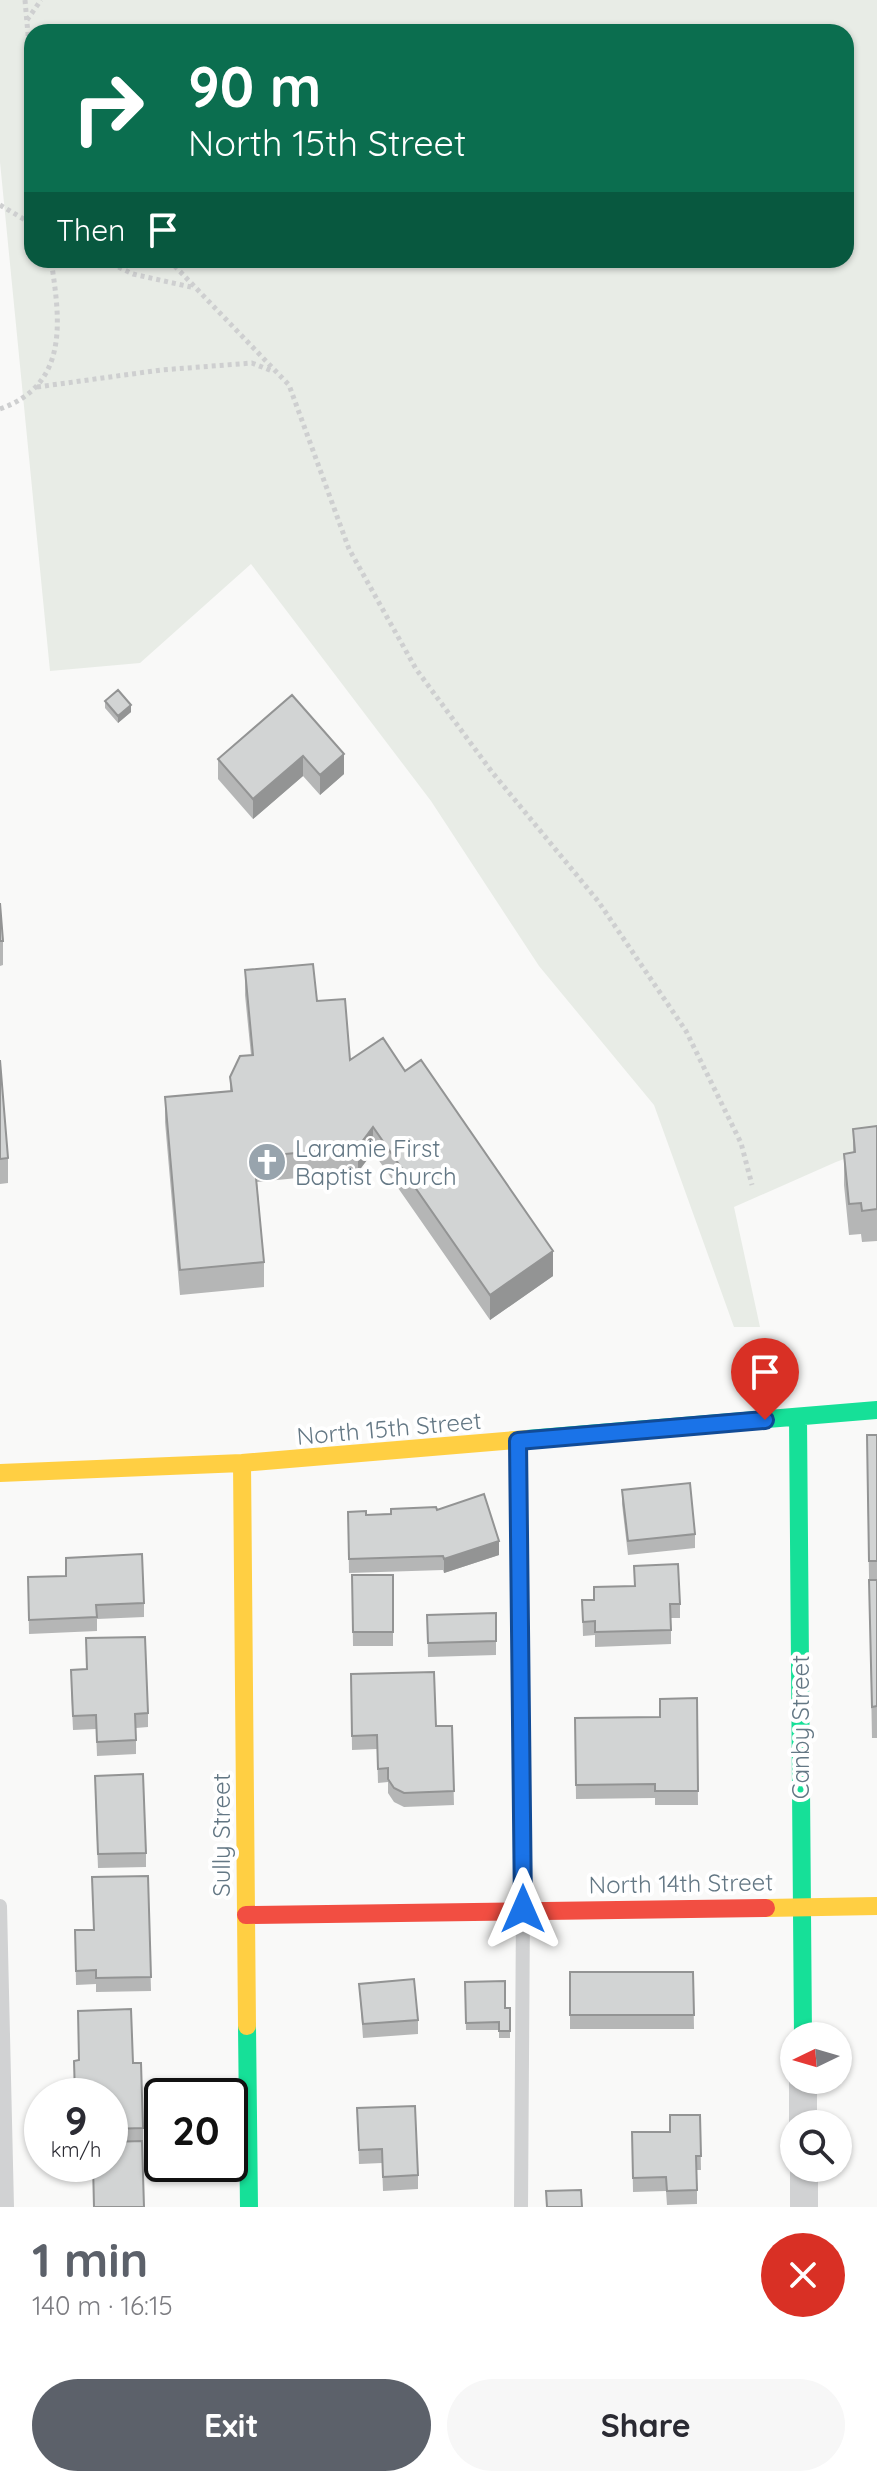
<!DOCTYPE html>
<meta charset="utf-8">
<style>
:root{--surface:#fff;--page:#f7f7f7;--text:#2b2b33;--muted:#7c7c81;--accent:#5c616a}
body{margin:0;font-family:Quicksand,sans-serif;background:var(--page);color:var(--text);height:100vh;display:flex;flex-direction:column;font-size:30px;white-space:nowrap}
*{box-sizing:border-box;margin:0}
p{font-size:26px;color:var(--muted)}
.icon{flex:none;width:44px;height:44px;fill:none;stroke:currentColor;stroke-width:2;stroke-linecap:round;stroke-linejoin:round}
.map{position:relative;height:2207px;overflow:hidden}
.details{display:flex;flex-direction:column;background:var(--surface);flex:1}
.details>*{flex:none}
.banner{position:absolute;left:24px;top:24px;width:830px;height:244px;border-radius:24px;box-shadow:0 2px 6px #0004;background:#0b6e4f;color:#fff;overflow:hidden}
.needle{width:52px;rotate:265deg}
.buttons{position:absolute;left:780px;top:2022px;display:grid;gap:16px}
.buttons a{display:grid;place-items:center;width:72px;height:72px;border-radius:50%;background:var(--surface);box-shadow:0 2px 6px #0004;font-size:40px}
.speed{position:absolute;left:24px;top:2078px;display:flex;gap:16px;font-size:40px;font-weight:700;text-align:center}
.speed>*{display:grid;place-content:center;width:104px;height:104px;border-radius:50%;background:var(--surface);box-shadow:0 2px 6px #0004;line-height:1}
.speed small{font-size:20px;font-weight:400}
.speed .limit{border:4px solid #111;border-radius:12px;background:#fff;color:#111}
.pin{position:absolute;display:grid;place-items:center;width:68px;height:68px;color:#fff;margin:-82px -34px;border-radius:50% 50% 50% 0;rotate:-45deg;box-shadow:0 0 8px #0007}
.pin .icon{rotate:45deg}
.me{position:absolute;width:88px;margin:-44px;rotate:0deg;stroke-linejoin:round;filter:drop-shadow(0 0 6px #0008)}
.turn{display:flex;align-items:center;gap:28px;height:168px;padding:0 32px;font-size:36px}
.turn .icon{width:104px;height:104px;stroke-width:2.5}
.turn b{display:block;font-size:56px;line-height:68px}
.then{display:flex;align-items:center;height:76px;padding:0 32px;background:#0003;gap:16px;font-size:30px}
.round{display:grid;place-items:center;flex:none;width:84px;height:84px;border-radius:42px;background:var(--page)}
.headline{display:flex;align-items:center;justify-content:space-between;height:136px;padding:0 32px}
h1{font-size:48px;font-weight:700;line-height:60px;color:var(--accent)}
.primary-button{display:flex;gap:16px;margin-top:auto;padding:16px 32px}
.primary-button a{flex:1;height:92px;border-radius:48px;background:var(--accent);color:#fff;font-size:32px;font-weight:700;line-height:92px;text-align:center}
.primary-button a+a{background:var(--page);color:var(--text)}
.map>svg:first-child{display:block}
.green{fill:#e8ece6;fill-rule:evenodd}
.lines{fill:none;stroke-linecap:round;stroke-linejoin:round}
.path{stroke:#cecfd0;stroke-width:5;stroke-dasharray:4 4;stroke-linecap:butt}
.lane{stroke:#d1d2d3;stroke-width:14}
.street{stroke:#d1d2d3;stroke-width:28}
.fast{stroke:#16e098;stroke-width:18}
.slow{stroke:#ffcf43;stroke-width:18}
.jam{stroke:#f24e42;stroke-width:18}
.wall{fill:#b5b6b6}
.shaded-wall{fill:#939494}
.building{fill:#d2d4d4;stroke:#939494;stroke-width:2}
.route-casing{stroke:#114b97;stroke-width:20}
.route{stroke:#1a73e8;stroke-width:14}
.labels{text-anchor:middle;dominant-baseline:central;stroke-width:8;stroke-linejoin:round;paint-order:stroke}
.poi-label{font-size:24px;fill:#637784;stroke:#fff;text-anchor:start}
.street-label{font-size:24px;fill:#637784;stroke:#fff}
</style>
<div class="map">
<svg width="877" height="2207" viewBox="0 0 877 2207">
<rect width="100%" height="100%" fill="#f9f9f8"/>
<path class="green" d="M0 0H877V1147L836 1162 734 1207 760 1327H734L654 1105 539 966 431 801 251 564 140 663 50 671 0 162ZM32 32H846V260H32Z"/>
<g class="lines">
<path class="path" d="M25 0 32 80
M27 20 41 0
M0 205 32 224
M104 260 133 274 191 287
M169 260 289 385 349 549 416 669 492 772 598 901 686 1031 741 1143 752 1185
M37 387 161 370 252 363 272 371
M0 409C70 384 60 319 51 260"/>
<path class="lane" d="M518 1442 523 1909 521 2207
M0 1906 7 2207"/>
<path class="street" d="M803 2080V2124
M804 2168V2207"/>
<path class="fast" d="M798 1417 803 2036
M527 1439 877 1410
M247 2026 249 2207"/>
<path class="slow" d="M242 1463 247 2026
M0 1473 242 1463 527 1439
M766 1908 877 1906"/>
<path class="jam" d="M246 1915 766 1908"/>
</g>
<path class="wall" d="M292 695 344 774 320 795 303 776 253 819 218 779V759Z
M105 701 131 712 118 723 105 708Z
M0 903 3 941V965L0 966Z
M245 970 317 1001 350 1060 405 1071 553 1276 490 1320 373 1152 358 1172 257 1182 264 1262V1287L180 1295 165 1122V1097L230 1091V1077L251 1055 245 995Z
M0 1060 8 1158V1183L0 1184Z
M877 1126V1241L862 1242 861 1234 849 1235 844 1185V1154L853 1153V1129Z
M877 1435V1738H872L867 1467Z
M622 1490 695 1534V1548L628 1555 622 1504Z
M437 1510 499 1555 444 1573 443 1570 349 1573 348 1512 366 1515Z
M352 1575H393V1646H353Z
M28 1577 144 1603V1617L97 1619V1631L29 1634Z
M582 1600 680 1604V1618H671V1644L595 1647V1635L583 1636Z
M496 1613V1655L428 1657 427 1615Z
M351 1674 436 1726H452L454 1805 404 1807 394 1802 388 1793V1782L378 1783 377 1749 352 1750Z
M71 1684 148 1713V1727L136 1728V1754L97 1756 96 1729 73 1730Z
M697 1698 698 1805H655V1798L576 1799 575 1718 660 1717Z
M95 1790 146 1853V1867L98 1868Z
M148 1876 151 1991 96 1992V1984L76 1985 75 1930H94Z
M570 1972H693L694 2029H570Z
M465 1982 505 2008H510V2038H499V2030H466Z
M359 1984 418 2020V2034L363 2038Z
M133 2063 143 2128V2142L110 2164V2096Z
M357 2108 418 2175V2189L383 2191 382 2163 359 2164Z
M700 2115 701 2170H697V2204L667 2205 666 2191 633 2192 632 2132H670Z"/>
<path class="shaded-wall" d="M131 705V712L118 723V716Z
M344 754V774L320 795V775Z
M303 756V776L253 819V799Z
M373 1127V1152L358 1172V1147Z
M553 1251V1276L490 1320V1295Z
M499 1541V1555L444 1573V1559Z"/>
<path class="building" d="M118 690 131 705 118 716 105 701Z
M292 695 344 754 320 775 303 756 253 799 218 759Z
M0 903 3 941H0Z
M313 964 317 1001 345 999 350 1060 383 1038 405 1071 421 1060 553 1251 490 1295 373 1127 358 1147 254 1157 264 1262 180 1270 165 1097 232 1091 230 1077 240 1056 253 1055 245 970Z
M0 1060 8 1158 0 1159Z
M877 1126V1209L862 1211 861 1203 849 1204 844 1154 855 1152 853 1129Z
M867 1435H877V1561H869Z
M690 1483 695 1534 628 1541 622 1490Z
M484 1494 499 1541 444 1559 443 1556 349 1559 348 1512 366 1511V1515L391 1514V1509L436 1507 437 1510Z
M142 1554 144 1603 96 1605 97 1617 29 1620 28 1577 66 1576V1558Z
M678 1564 680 1604H670L671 1630 595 1632V1621L583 1622 582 1600H594V1587L635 1586 634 1566Z
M352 1575H393V1632H353Z
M869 1580H877V1706L872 1707Z
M496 1613V1641L428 1643 427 1615Z
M145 1637 148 1713 135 1714 136 1740 97 1742 96 1715 73 1716 71 1670 87 1669 86 1638Z
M434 1672 436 1726H452L454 1791 404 1793 394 1788 388 1779V1768L378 1769 377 1735 352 1736 351 1674Z
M697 1698 698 1791H655V1784L576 1785 575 1718 660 1717V1699Z
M143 1774 146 1853 98 1854 95 1776Z
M148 1876 151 1977 96 1978V1970L76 1971 75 1930H94L92 1877Z
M570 1972H693L694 2015H570Z
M414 1979 418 2020 363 2024 359 1984Z
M505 1981V2008H510V2031H499V2022L466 2023 465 1982Z
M131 2009 133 2063H141L143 2128 110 2129V2096H75L74 2061 79 2060 78 2011Z
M415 2106 418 2175 383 2177 382 2149 359 2150 357 2108Z
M670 2115H700L701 2156H696L697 2190 667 2191 666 2177 633 2178 632 2132H670Z
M142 2141 144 2207H94L93 2164H110V2142Z
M581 2190 582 2207H547L546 2191Z"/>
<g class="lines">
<g class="route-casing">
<path id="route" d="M523 1909 518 1441 765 1420"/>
</g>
<use href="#route" class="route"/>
</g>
<defs>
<g id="church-disc" transform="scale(2)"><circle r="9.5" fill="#98a4ad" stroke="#fff"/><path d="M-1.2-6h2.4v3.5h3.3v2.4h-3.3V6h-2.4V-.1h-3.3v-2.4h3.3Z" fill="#fff"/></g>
</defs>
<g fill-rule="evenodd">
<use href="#church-disc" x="267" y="1162"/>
</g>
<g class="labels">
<g class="poi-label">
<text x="295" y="1148">Laramie First<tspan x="295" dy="28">Baptist Church</tspan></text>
</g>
<g class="street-label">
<text transform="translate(389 1428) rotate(-5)">North 15th Street</text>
<text transform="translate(800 1727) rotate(-90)">Canby Street</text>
<text transform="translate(221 1835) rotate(-90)">Sully Street</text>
<text transform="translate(681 1883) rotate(-1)">North 14th Street</text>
</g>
</g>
</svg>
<div class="buttons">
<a><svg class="needle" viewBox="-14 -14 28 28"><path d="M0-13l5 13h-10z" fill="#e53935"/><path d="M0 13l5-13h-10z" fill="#7c7c81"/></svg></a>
<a><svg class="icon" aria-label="search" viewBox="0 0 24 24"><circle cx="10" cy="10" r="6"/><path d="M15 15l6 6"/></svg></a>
</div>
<div class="speed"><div>9<small>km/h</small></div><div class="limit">20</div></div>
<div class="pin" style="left:765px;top:1420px;background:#d93025"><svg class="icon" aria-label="arrive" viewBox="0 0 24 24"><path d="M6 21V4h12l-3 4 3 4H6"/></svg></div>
<svg class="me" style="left:523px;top:1909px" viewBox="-20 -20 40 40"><path d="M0-17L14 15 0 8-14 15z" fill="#1a73e8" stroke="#fff" stroke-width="4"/></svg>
<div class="banner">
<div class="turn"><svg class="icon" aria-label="right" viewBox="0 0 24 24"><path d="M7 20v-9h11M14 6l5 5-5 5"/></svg><div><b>90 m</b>North 15th Street</div></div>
<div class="then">Then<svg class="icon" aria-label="arrive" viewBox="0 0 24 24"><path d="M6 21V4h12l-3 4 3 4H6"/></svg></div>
</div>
</div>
<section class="details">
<div class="headline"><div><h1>1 min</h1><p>140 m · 16:15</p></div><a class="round" style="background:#d93025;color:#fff"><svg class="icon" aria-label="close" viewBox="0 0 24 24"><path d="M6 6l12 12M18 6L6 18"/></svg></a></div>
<div class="primary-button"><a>Exit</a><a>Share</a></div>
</section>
